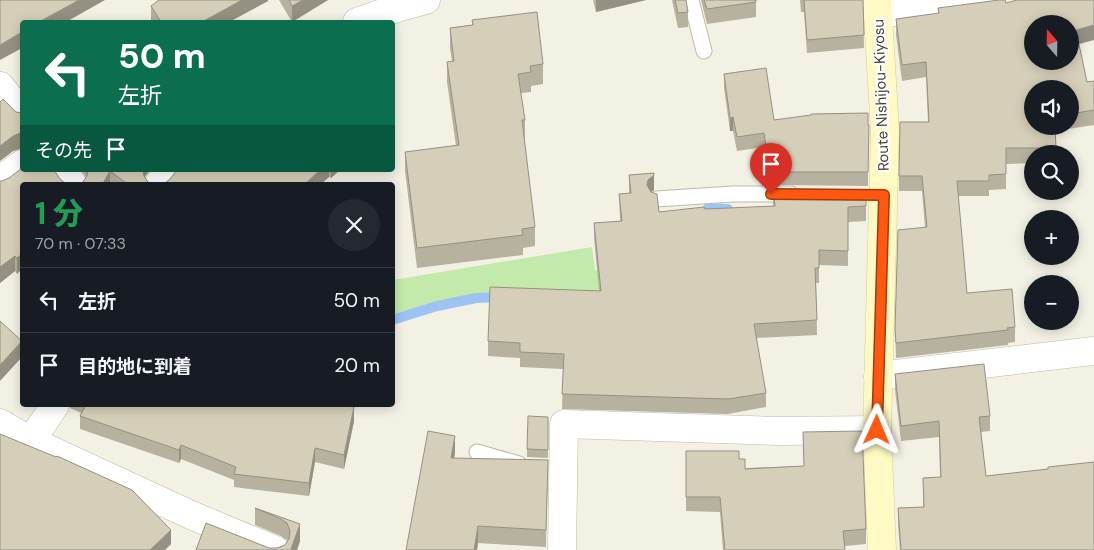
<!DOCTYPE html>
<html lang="ja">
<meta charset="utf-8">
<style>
:root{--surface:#171b24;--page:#242831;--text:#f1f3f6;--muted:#9ea1a6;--line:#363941}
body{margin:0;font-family:"DM Sans","Noto Sans JP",sans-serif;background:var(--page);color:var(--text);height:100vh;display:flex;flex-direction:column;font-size:19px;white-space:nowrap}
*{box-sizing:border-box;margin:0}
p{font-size:16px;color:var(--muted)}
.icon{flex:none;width:28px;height:28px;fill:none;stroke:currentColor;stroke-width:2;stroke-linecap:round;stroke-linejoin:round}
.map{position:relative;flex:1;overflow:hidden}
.side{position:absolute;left:20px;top:182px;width:375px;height:225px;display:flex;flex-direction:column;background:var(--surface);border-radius:5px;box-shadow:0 2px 12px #0003}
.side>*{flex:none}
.hud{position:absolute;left:20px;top:20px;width:375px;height:152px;border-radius:5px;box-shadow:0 2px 12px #0003;background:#0b6e4f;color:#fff;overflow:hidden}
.needle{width:32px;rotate:340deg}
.fabs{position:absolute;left:1024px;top:15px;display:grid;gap:10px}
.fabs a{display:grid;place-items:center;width:55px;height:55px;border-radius:50%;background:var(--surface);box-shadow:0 2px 12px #0003;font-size:25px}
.pin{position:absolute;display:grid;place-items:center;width:42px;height:42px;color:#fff;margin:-51px -21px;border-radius:50% 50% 50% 0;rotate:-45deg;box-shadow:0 0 5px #0007}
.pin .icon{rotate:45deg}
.me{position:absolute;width:55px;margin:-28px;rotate:1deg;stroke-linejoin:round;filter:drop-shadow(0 0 4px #0008)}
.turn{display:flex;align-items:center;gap:18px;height:105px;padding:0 15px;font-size:22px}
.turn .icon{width:65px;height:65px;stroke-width:2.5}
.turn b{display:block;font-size:35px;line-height:42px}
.then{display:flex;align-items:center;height:48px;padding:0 15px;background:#0003;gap:10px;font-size:19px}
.round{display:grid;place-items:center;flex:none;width:52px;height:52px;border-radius:26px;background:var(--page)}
.overview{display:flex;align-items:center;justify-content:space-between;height:85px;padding:0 15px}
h1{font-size:30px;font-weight:800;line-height:38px;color:#1e9e55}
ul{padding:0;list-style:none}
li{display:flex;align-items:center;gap:15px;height:65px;padding:0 15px;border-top:1px solid var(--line)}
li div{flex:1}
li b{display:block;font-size:19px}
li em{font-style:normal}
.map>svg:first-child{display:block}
.green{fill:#c4eaab}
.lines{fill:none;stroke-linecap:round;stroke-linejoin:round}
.stream{stroke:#9dc3f4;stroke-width:10}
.lane-casing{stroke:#bfbaa7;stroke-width:17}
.street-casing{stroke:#bfbaa7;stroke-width:29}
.secondary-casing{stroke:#d6ce91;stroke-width:29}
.lane{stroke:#fff;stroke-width:15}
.street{stroke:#fff;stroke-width:28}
.secondary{stroke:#fffac3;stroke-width:28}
.wall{fill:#b7b29f;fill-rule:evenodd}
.shaded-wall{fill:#959182}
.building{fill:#d5cfb9;stroke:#959182;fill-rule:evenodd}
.route-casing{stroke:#a6390a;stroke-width:12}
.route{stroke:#ff5810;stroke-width:9}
.labels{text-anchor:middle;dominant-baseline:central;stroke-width:4.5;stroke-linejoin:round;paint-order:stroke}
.street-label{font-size:15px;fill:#464234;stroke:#fff}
</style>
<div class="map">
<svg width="1094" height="550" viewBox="0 0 1094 550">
<rect width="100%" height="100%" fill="#f3f1e4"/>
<path class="green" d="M592 247 595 270 612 269 614 292 476 296 436 304 393 317V280Z"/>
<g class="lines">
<path class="stream" d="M709 222 708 208 728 209
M392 320 437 306 476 298 504 297"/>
<g class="lane-casing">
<path id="lane" d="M691 0 704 51
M656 199 733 194H791
M477 452 519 464"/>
</g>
<g class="street-casing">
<path id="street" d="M879 14 985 0
M357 22 400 7 426 0
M0 86 22 113
M62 170 73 185
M0 181 22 164
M158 185 169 170
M878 376 1094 351
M55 405 31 441 191 515 275 550
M0 423 31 441
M562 550 564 424 778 431 877 430"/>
</g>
<g class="secondary-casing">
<path id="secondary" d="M877 0 885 131 877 430 882 550"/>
</g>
<use href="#lane" class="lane"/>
<use href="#street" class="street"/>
<use href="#secondary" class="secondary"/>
</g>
<path class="wall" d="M268 0V1L229 22H152L151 21V6Z
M279 0H328L292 22Z
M593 0H646L596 12Z
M672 0H686L688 12V27L678 28Z
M701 0H756V17L707 24Z
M800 0H863L864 48 807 53 804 12H801Z
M1006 3 1079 45 1087 82 1094 81V125L1055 131 1056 154H1032V163L1006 164V189L989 190V196H958L967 293 1015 327V342L1008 343V345L896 358 895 329 925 227 922 191H899V176L928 122 926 77 902 81 896 35V19L938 14V8ZM1070 89V126H1032Z
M472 20 543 64V84L531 86V92L521 93 525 120V139L524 140 535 227V246L523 248V255L417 268 405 171V152L456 146 447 82V62L452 61 450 48V28L472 25Z
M724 74 774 120 868 113V186L770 185 764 147 737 151 733 131H730L724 88Z
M0 102 16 112 22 113V149H20L13 151 0 161Z
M81 170H150L145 177 148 182 156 185H75L82 183 86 177Z
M177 170H340L331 178 329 177 320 185H157L164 184 170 179Z
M629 175 654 190 651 192 659 212 773 206V189L866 190V221L848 222V266L819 265V283H816L817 335 756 338 766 393V407L728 414 562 409 563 369 520 367V358L488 356V341L599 291 594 238V223L620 221 619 194 629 193Z
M0 181 22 185 17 274 15 271 0 283Z
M895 374 990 416V431L981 432 986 476 1094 550H900L898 524V508L923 507V478L940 477 939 437 901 441 895 390Z
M70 405H354V421L344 469 315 462 309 496 234 487V480L181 459 179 463 80 429V416L81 413 70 408Z
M548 417V458L527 457V449Z
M803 432 866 529V544L845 546V550H723L720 512 686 511V451L739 459 745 468 804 466Z
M455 453 454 458 548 460 546 547 478 543 477 550H406Z
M255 508 300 524V541L297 550H196L206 523 269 548H277L285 545 288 541 281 536 255 525Z"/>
<path class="shaded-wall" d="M79 0H105L66 22H39Z
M242 0H268V1L229 22H202Z
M303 0H328L292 22V6Z
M596 0H646L596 12Z
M1094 25V40L1076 45V30Z
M22 32V48L0 60V45Z
M733 117V131H730V118Z
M20 133V149L13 151 0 161V146L13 136Z
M142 170H150L145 176 142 184Z
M320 170H329V177L320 185H304Z
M331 170H340L331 178Z
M110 171V185H102Z
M654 175V190L648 194 647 185 648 180Z
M22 254V269L17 274V258Z
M15 256V271L0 283V267Z
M22 341V357L0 381V365Z
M354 407V421L344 469V455Z
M455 436V453L451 475V458Z
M181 445V459L179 463V450Z
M315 448V462L309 496V483Z
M300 524V541L297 550H291Z
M478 526V543L477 550H474Z
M171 530V544L165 550H150Z"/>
<path class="building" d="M0 0H79L39 22H22V32L0 45Z
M159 0H242L202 22H161L151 6Z
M289 0H303L292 6Z
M675 0H686L688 12 678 13Z
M704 0H756V2L707 9Z
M804 0H863L864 35 807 40Z
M999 0H1005L1006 3 1017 0H1094V25L1076 30 1087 82 1094 81V110L1070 114V89H1032V126H1055L1056 148H1006V174L989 175V181H957L967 293 1012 289 1015 327 1007 328 1008 330 896 343 895 329 898 230 927 227 922 176H899L900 122H929L926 62 902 65 896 19 939 13 938 8ZM1032 24H1070V61H1032Z
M537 12 543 64 530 66 531 72 518 74 525 120H522L535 227 522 229 523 235 417 248 405 152 459 145 447 62 454 61 450 28 473 25 472 20Z
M766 68 774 120 811 115V114L868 113V125H869L868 172H770L764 133 737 137 733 117 730 118 724 74Z
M3 99 16 112 22 113V133H20L13 136 0 146V102Z
M22 168V170H54L60 179 66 184 73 185H22V254L17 258 15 256 0 267V181H2L9 178Z
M88 170H143L144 176 148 182 156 185H138L136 183 134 185H129L110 171 102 185H75L82 183 87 176Z
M177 170H320L304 185H157L164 184 170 179Z
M654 173V175L648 180 647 185 651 192 657 194 659 212 704 207 705 209 775 206 773 189 866 190V206L848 207V251L819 250V268H815L817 320 754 324 766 393 728 399 562 394 564 354 520 352V343L488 341 490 287 601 291 594 223 622 221 619 194 631 193 629 175Z
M0 321 22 341 0 365Z
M984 364 990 416 979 417 986 476 1048 469V467L1094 462V550H901L898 508 924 507 923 478 941 477 939 421 901 426 895 374Z
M86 405H351V406L354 407 344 455 315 448 309 483 234 474 236 467 181 445 179 450 80 416Z
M528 416 548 417V450L527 449Z
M428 431 455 436 451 458 548 460 546 530 478 526 474 550H406Z
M862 431 866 529 843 531 845 550H725L720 497H686V451H739V459H745V469L804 466 803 432Z
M0 434 56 457 57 456 132 490 171 530 150 550H0Z
M255 508 300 524 291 549 297 550H196L206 523 269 548H277L285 545 289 539 290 531 287 523 281 519Z"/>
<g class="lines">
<g class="route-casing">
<path id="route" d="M771 194 884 195 877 430"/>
</g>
<use href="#route" class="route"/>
</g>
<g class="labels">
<g class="street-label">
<text transform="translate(881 95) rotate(-92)">Route Nishijou-Kiyosu</text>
</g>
</g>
</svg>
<div class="fabs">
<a><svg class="needle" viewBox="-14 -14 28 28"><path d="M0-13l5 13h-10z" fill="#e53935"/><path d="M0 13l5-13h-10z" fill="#9ea1a6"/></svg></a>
<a><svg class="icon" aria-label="sound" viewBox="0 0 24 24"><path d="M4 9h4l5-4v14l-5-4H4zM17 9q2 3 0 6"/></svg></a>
<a><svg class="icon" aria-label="search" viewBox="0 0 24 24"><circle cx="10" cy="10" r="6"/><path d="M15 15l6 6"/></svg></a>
<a>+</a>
<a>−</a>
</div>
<div class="pin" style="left:771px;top:194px;background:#d93025"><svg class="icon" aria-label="arrive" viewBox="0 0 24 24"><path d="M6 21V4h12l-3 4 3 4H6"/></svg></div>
<svg class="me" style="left:877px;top:430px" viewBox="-20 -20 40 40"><path d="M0-17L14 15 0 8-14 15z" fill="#ff5810" stroke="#fff" stroke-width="4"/></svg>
<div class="hud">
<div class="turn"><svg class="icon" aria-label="left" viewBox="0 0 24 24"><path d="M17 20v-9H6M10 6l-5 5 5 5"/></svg><div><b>50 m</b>左折</div></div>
<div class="then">その先<svg class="icon" aria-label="arrive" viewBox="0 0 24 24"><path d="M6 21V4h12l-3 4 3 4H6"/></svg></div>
</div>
<section class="side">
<div class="overview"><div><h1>1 分</h1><p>70 m · 07:33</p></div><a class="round"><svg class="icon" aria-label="close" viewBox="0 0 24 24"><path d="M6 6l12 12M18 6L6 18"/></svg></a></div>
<ul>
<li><svg class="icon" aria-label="left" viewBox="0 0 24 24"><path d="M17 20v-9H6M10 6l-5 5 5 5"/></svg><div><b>左折</b></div><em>50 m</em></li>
<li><svg class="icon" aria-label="arrive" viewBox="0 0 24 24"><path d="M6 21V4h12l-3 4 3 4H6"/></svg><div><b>目的地に到着</b></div><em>20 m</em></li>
</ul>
</section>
</div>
